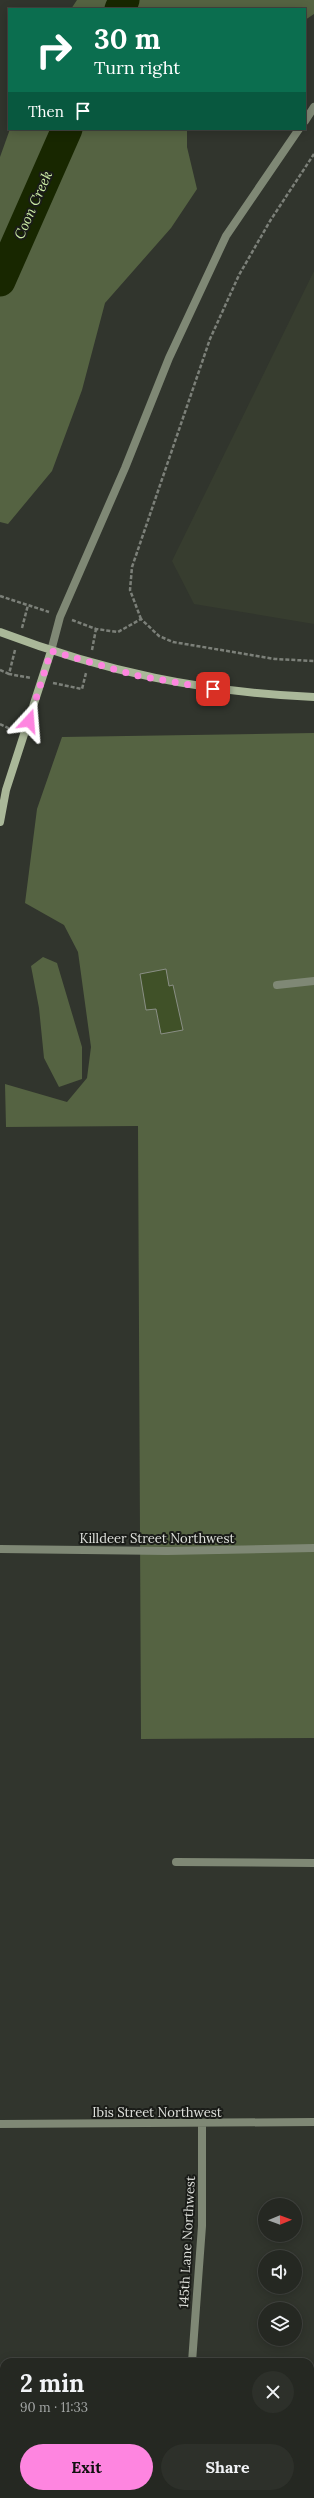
<!DOCTYPE html>
<meta charset="utf-8">
<style>
:root{--surface:#252822;--page:#2d302a;--text:#f1f3f6;--muted:#a3a6a5;--line:#424440;--accent:#fe85e0}
body{margin:0;font-family:Lora,serif;background:var(--page);color:var(--text);height:100vh;display:flex;flex-direction:column;font-size:15px;white-space:nowrap}
*{box-sizing:border-box;margin:0}
p{font-size:13px;color:var(--muted)}
.icon{flex:none;width:22px;height:22px;fill:none;stroke:currentColor;stroke-width:2;stroke-linecap:round;stroke-linejoin:round}
.map{position:relative;flex:1;overflow:hidden}
.side{position:absolute;left:0px;top:2358px;width:314px;height:140px;display:flex;flex-direction:column;background:var(--surface);border-radius:12px 12px 0 0;box-shadow:0 2px 10px #0003,0 0 0 1px var(--line)}
.side>*{flex:none}
.hud{position:absolute;left:8px;top:8px;width:298px;height:122px;border-radius:0px;box-shadow:0 2px 10px #0003,0 0 0 1px var(--line);background:#0b6e4f;color:#fff;overflow:hidden}
.needle{width:26px;rotate:89deg}
.fabs{position:absolute;left:258px;top:2198px;display:grid;gap:8px}
.fabs a{display:grid;place-items:center;width:44px;height:44px;border-radius:50%;background:var(--surface);box-shadow:0 2px 10px #0003,0 0 0 1px var(--line);font-size:20px}
.pin{position:absolute;display:grid;place-items:center;width:34px;height:34px;color:#fff;margin:-17px;border-radius:8px;box-shadow:0 2px 6px #0006}
.me{position:absolute;width:44px;margin:-22px;rotate:19deg;stroke-linejoin:round;filter:drop-shadow(0 0 3px #0008)}
.turn{display:flex;align-items:center;gap:14px;height:84px;padding:0 20px;font-size:18px}
.turn .icon{width:52px;height:52px;stroke-width:2.5}
.turn b{display:block;font-size:28px;line-height:34px}
.then{display:flex;align-items:center;height:38px;padding:0 20px;background:#0003;gap:8px;font-size:15px}
.round{display:grid;place-items:center;flex:none;width:42px;height:42px;border-radius:21px;background:var(--page)}
.overview{display:flex;align-items:center;justify-content:space-between;height:68px;padding:0 20px}
h1{font-size:24px;font-weight:700;line-height:30px}
.action{display:flex;gap:8px;margin-top:auto;padding:8px 20px}
.action a{flex:1;height:46px;border-radius:24px;background:var(--accent);color:#111;font-size:16px;font-weight:700;line-height:46px;text-align:center}
.action a+a{background:var(--page);color:var(--text)}
.map>svg:first-child{display:block}
.built{fill:#373d2f}
.green{fill:#556342}
.lines{fill:none;stroke-linecap:round;stroke-linejoin:round}
.river{stroke:#182700;stroke-width:31}
.building{fill:#405128;stroke:#8a8f85}
.path{stroke:#7c8079;stroke-width:2.5;stroke-dasharray:4 2;stroke-linecap:butt}
.street{stroke:#7f8875;stroke-width:8}
.secondary{stroke:#aab899;stroke-width:8}
.route{stroke:#fe85e0;stroke-width:7;stroke-dasharray:0 12.6}
.labels{text-anchor:middle;dominant-baseline:central;stroke-width:4;stroke-linejoin:round;paint-order:stroke}
.street-label{font-size:13px;fill:#dfe1dc;stroke:#1a1c18}
.water-label{font-size:14px;font-style:italic;fill:#cceba5;stroke:#1a1c18}
</style>
<div class="map">
<svg width="314" height="2498" viewBox="0 0 314 2498">
<rect width="100%" height="100%" fill="#31352d"/>
<path class="built" d="M314 271V624L194 604 172 561Z"/>
<path class="green" d="M77 0H314V14L305 20V9H71Z
M10 129H187V147L197 189 171 228 105 303 82 390 52 471 8 524 0 522V157Z
M314 733V1738L141 1739 138 1126 6 1127 5 1084 67 1102 87 1078 91 1047 78 952 64 925 25 903 37 809 62 737Z
M43 957 57 963 82 1047V1079L59 1087 44 1058 39 1008 31 966Z"/>
<g class="lines">
<path class="river" d="M120 9 124 0
M0 281 67 129"/>
</g>
<path class="building" d="M166 969 169 986 173 985 183 1030 161 1034 156 1009 146 1010 140 974Z"/>
<g class="lines">
<path class="path" d="M0 596 49 612
M141 619 130 590 132 567 210 339 239 275 270 221 314 154
M72 620 96 629 118 632 141 619 159 636 173 642 275 659 314 661
M22 628 28 605
M15 650 9 674 31 678
M92 650 96 629
M0 670 9 674
M53 683 82 689 86 673
M0 724 12 730"/>
<path class="street" d="M305 121 314 107
M51 651 60 617 125 468 169 358 226 236 299 129
M277 985 314 981
M0 1549 167 1551 314 1548
M176 1862 314 1863
M0 2124 314 2122
M192 2362 202 2226V2124"/>
<path class="secondary" d="M0 632C105 672 202 692 314 697
M0 822 6 790 51 651"/>
</g>
<g class="lines">
<path class="route" d="M29 721 51 651 134 675 213 689"/>
</g>
<g class="labels">
<g class="street-label">
<text x="157" y="1538">Killdeer Street Northwest</text>
<text x="157" y="2112">Ibis Street Northwest</text>
<text transform="translate(187 2242) rotate(-87)">145th Lane Northwest</text>
</g>
<g class="water-label">
<text transform="translate(33 205) rotate(-66)">Coon Creek</text>
</g>
</g>
</svg>
<div class="fabs">
<a><svg class="needle" viewBox="-14 -14 28 28"><path d="M0-13l5 13h-10z" fill="#e53935"/><path d="M0 13l5-13h-10z" fill="#a3a6a5"/></svg></a>
<a><svg class="icon" aria-label="sound" viewBox="0 0 24 24"><path d="M4 9h4l5-4v14l-5-4H4zM17 9q2 3 0 6"/></svg></a>
<a><svg class="icon" aria-label="layers" viewBox="0 0 24 24"><path d="M12 4l9 5-9 5-9-5zM3 14l9 5 9-5"/></svg></a>
</div>
<div class="pin" style="left:213px;top:689px;background:#d93025"><svg class="icon" aria-label="arrive" viewBox="0 0 24 24"><path d="M6 21V4h12l-3 4 3 4H6"/></svg></div>
<svg class="me" style="left:29px;top:721px" viewBox="-20 -20 40 40"><path d="M0-17L14 15 0 8-14 15z" fill="#fe85e0" stroke="#fff" stroke-width="4"/></svg>
<div class="hud">
<div class="turn"><svg class="icon" aria-label="right" viewBox="0 0 24 24"><path d="M7 20v-9h11M14 6l5 5-5 5"/></svg><div><b>30 m</b>Turn right</div></div>
<div class="then">Then<svg class="icon" aria-label="arrive" viewBox="0 0 24 24"><path d="M6 21V4h12l-3 4 3 4H6"/></svg></div>
</div>
<section class="side">
<div class="overview"><div><h1>2 min</h1><p>90 m · 11:33</p></div><a class="round"><svg class="icon" aria-label="close" viewBox="0 0 24 24"><path d="M6 6l12 12M18 6L6 18"/></svg></a></div>
<div class="action"><a>Exit</a><a>Share</a></div>
</section>
</div>
